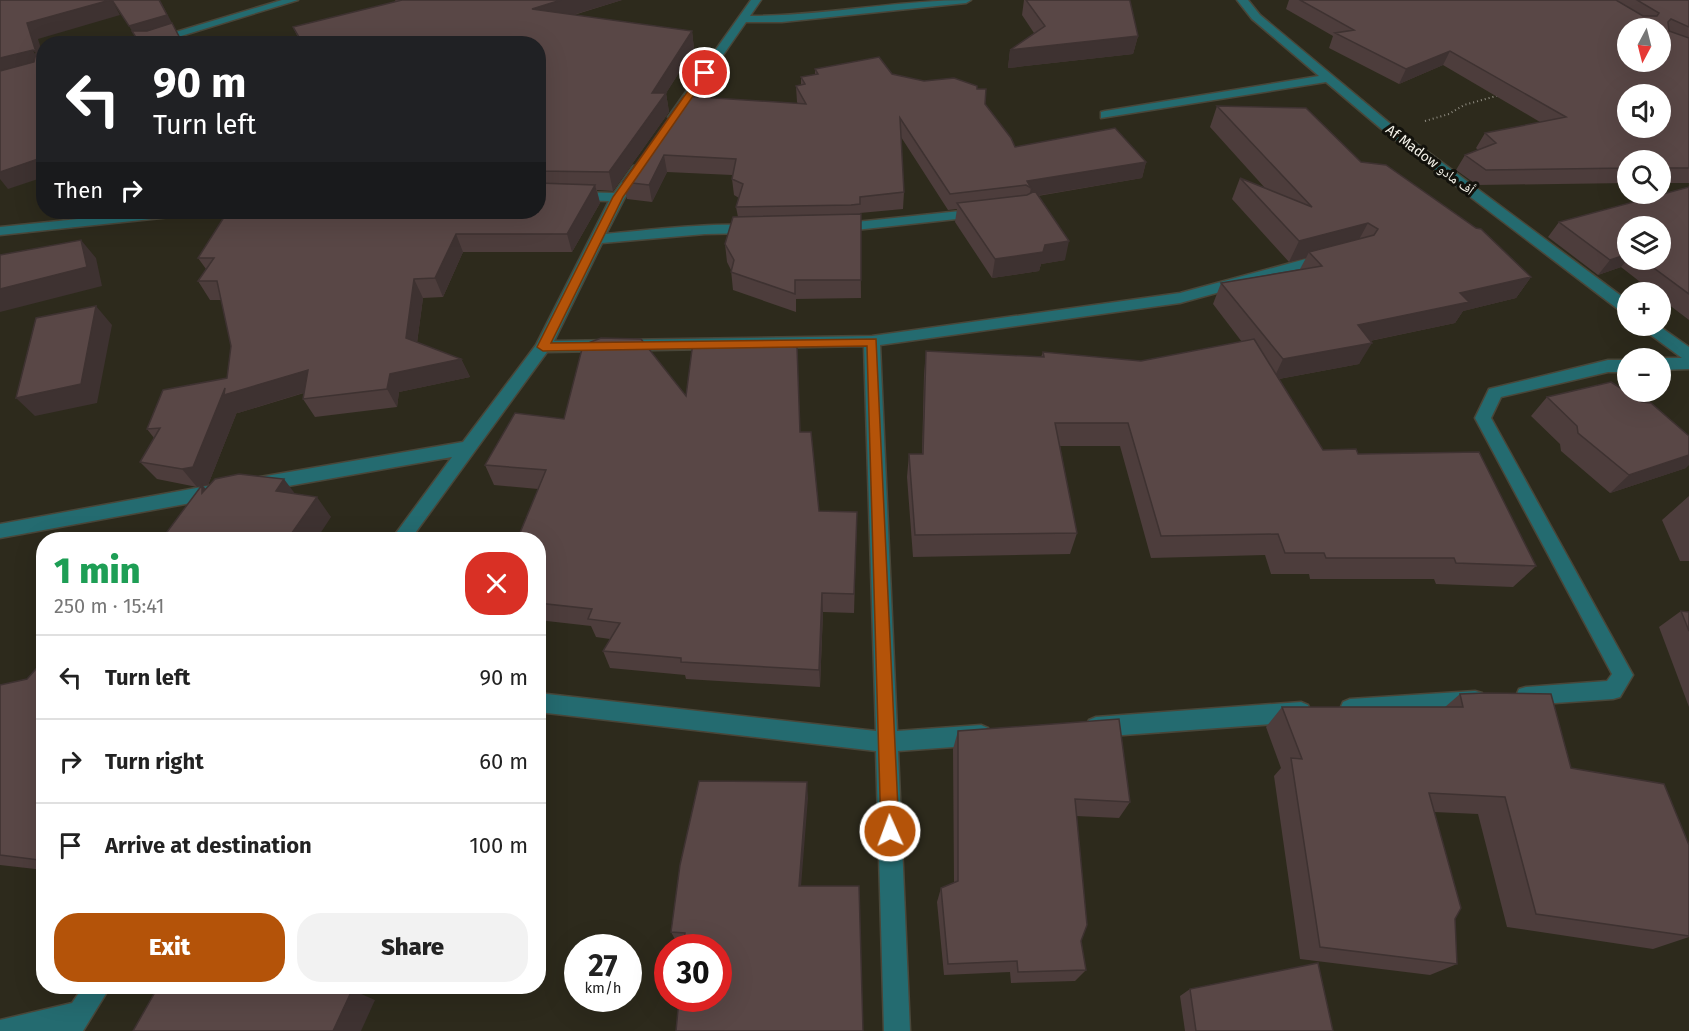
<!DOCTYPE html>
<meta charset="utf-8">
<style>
:root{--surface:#fff;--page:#f2f2f2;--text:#222;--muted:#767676;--line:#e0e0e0;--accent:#b45309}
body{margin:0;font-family:"Fira Sans","Noto Naskh Arabic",sans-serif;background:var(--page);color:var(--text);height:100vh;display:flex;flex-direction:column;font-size:22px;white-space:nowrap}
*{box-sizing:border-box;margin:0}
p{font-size:20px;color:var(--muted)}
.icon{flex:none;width:33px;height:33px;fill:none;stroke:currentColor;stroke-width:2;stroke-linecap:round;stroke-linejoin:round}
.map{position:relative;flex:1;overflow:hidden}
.sheet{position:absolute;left:36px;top:532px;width:510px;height:462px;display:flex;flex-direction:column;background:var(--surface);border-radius:24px;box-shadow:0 6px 24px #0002}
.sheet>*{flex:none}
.banner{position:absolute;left:36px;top:36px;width:510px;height:183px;border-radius:24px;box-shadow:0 6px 24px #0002;background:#202124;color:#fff;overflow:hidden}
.needle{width:39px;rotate:187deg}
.controls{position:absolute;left:1617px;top:18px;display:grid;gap:12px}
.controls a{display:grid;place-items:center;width:54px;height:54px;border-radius:50%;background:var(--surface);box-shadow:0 6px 24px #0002;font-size:30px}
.speed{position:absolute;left:564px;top:934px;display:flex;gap:12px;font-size:30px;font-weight:700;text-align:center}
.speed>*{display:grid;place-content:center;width:78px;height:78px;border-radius:50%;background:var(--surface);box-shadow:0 6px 24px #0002;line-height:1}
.speed small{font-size:15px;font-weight:400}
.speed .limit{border:9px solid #d22;background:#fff;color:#111}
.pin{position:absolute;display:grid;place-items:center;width:51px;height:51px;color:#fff;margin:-26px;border:3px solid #fff;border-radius:50%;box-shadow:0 2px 6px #0007}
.me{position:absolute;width:66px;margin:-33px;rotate:358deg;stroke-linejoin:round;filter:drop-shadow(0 0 4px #0008)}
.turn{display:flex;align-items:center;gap:21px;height:126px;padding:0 18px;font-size:27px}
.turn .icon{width:78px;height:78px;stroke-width:2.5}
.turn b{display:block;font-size:42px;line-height:51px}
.then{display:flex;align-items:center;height:57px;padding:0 18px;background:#0003;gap:12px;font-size:22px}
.round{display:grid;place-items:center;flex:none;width:63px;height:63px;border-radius:24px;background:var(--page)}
.summary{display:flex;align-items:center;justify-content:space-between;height:102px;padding:0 18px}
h1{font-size:36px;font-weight:800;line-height:45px;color:#1e9e55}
.cta{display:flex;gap:12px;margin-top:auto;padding:12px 18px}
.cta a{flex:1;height:69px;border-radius:24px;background:var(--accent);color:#fff;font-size:24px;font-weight:800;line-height:69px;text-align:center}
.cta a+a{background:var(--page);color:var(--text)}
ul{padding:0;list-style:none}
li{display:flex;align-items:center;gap:18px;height:84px;padding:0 18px;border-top:2px solid var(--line)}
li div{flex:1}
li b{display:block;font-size:22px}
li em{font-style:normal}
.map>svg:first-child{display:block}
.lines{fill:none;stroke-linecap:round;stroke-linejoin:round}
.minor-casing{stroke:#494639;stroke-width:3}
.path{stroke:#908d82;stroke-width:2;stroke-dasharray:1 3;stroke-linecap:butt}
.minor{fill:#246b70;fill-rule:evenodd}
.wall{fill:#4d3d3c;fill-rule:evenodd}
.shaded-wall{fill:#3e3231}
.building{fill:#594746;stroke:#3e3231;stroke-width:1.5;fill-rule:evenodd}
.route{fill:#b45309;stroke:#753606;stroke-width:1.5}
.labels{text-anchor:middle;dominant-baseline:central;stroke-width:6;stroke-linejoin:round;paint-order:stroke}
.far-street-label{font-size:14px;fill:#f4f2e9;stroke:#13120c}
</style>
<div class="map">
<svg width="1689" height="1031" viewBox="0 0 1689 1031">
<rect width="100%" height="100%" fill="#2d2a1c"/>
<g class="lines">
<g class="minor-casing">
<path id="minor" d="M282 0H298L155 44H136Z
M751 0H761L750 16C824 16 897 0 971 0L966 3 782 22H746L678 120H670L668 117Z
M1237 0H1248L1260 15 1393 126 1628 301V314L1623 313 1385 132 1326 82 1101 118V112L1105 111 1319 76 1252 19Z
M638 165 644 169 625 197 606 234C628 232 749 218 759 229L752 233 705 234 602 243 554 341 872 336 1180 293 1324 254 1331 259 1329 262 1180 303 880 345 897 731 981 725 988 728 992 735 988 742 981 745 898 751 910 1031H884L876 751 538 712V693L876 731 864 346 547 352 410 540H391L452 457 260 491 254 489 251 484 254 479 260 477 463 442 536 345 609 201 538 199V191L614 193 633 166Z
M979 209 984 210 986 213 984 216 837 232 830 228 837 224Z
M146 212H187L180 216 0 235V227Z
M1642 326H1659L1689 347V369L1660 370V358H1682L1644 330Z
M1608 360H1628V372H1608L1501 397 1491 418 1633 675 1620 697 1613 699 1526 705 1519 703 1516 696 1519 689 1526 687 1607 681 1612 674 1475 418 1489 389Z
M218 484 224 486 227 491 224 496 218 498 0 538V524Z
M1475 691 1482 693 1485 700 1482 707 1475 709 1350 719 1343 716 1340 709 1343 702 1350 699Z
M1301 702 1308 705 1311 712 1308 719 1301 722 1096 737 1089 734 1085 727 1089 720 1096 717Z
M83 987H110L83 1031H0V1020L72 1003Z"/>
</g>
<path class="path" d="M1425 121 1449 114 1464 105 1500 95"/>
<use href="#minor" class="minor"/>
</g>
<path class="wall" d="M395 0H622L574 15 692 31 694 49 666 93 669 112 613 191 597 190 600 203 572 252H463L443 297 423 298 417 343 461 359 470 377 399 392 397 407 315 417 303 399 304 393 238 413 237 412 208 485 203 486 206 489 295 494 331 517 161 540 202 486 197 487 157 479 140 462 154 438 147 429 227 378 231 346 221 300H210L198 281 206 269 198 258 285 215 538 212V44H301L293 27 396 2Z
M1024 0H1129L1138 36 1133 54 1008 68 1010 50 1034 33 1022 15Z
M1289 0H1689V183H1660V160H1628V183L1477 185 1456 170 1465 155 1478 150 1476 148 1485 133 1540 122 1443 65 1399 84 1329 48 1333 36 1286 9Z
M815 69 892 74 924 81 977 89 985 104 1015 147 1146 162 1142 178 1038 196 1065 260 1041 264 1039 271 992 278 955 222 957 209 948 210 901 137 904 192 903 209 860 213 861 298 796 299V312L733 290 731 270 727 262 725 244 738 217 736 207 739 198 734 195 732 179V175L667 172 652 202 627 199 623 182 684 96 798 104 797 102 796 86 801 85V77L815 75Z
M1217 106 1361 162 1531 277 1516 298 1463 311 1455 323 1370 341 1359 364 1279 379 1323 450 1358 454 1536 566 1513 587 1436 584 1434 579H1310L1309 574H1271L1265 555 1151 558 1120 446H1060L1077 533 1070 554 913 557 907 477 909 454H922L924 375 926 351 1041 357 1043 352 1141 361 1242 342 1213 304 1221 283 1300 269 1306 258 1289 262 1232 199 1240 178 1265 188 1210 127Z
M1689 187V320L1660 298V292H1653L1621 267 1598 275 1548 237 1559 222ZM1628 226 1660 260H1628Z
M686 396 800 432 819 511 857 512 854 613 823 612 820 687 686 679 685 675 610 668 603 651 610 639 596 637 591 626 538 620V489L494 485 485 465 564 419Z
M1547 397 1642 402 1686 468 1610 493 1561 451 1560 444 1531 416Z
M1689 496V561H1680L1662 520Z
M1681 611 1689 612V707L1659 627Z
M44 660V870L0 865V685L27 679Z
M1460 694 1571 768 1689 937 1653 949 1507 927 1478 814 1434 812 1455 919 1457 964 1430 975 1300 959 1274 776 1281 768 1266 727 1282 707H1445Z
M958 731 1130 802 1119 818 1076 816 1081 941 1086 970 1075 981 1011 983 1010 972 944 975 937 902 941 888 954 883 953 749Z
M808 798 684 943H677L671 932Z
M1190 989 1333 1031H1185L1180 996Z"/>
<path class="shaded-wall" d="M110 0H112L120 15 38 39 44 58V64L36 52 27 23Z
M160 0 183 44 132 31 138 41 129 26Z
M561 0H622L536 26 532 9Z
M692 31 694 49 665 95 666 93 669 112 613 191 609 172 652 93Z
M1138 36 1133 54 1008 68 1010 50Z
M33 50 36 56V53L44 64V81L0 77V58Z
M1450 51 1443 65 1399 84 1406 69Z
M664 155 667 172 652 202 649 185Z
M44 157V177L8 189 0 179V172Z
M1146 162 1142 178 1029 197 1031 188 1027 181Z
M595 185 600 203 572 252 567 234Z
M1368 223 1356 245 1309 252 1306 258 1289 262 1299 241Z
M456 234 463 252 443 297 435 278Z
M81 240 96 258 102 286 0 312V289Z
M1069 241 1065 260 1041 264 1039 271 992 278 995 259 1045 245Z
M1628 254V259L1621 267 1598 275 1610 260Z
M1531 277 1516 298 1463 311 1455 323 1345 346 1358 325 1460 293Z
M414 279 423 298 415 357 406 338Z
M96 306 112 325 97 403 35 416 16 398Z
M1372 343 1359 364 1273 380 1283 359Z
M461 359 470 377 399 392 397 407 387 389 390 374Z
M308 370 319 388 238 413 237 412 208 485 203 486 220 505 202 493V486L197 487 182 469 225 388Z
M1689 455V465L1686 468 1610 493 1629 475Z
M284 479 299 499 276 491Z
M317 497 331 517 316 540H287Z
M822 593 823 612 820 687 819 670Z
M807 782 808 798 800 899 799 886Z
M44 854V862L39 860Z
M352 990 375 1000 361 1031H333Z"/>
<path class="building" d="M0 0H110L27 23 36 52 33 50 0 58Z
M112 0H159L167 15 129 26Z
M402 0H561L532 9 692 31 652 93H666L609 172 538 171V44H303L293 27Z
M1026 0H1129L1130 1 1138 36 1010 50 1045 26Z
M1300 0H1616L1643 16H1657L1659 13 1637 0H1689V27L1671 19 1668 22 1669 31 1689 38V168H1660V160H1628V168L1486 170 1465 155 1496 143 1485 133 1566 117 1450 51 1406 69 1335 33 1354 30ZM1628 28H1660V62H1628ZM1628 94H1660V128H1628Z
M172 23 183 44H140L132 31H147Z
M36 53 44 81V157L0 172V71L34 62Z
M879 57 892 74 924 81 954 78 977 86V89H986L985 104 1011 138 1015 147 1115 128 1146 162 1027 181 1031 188 1026 185 950 194 900 118 904 192 860 197V204L851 205 736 207 743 184 732 179 736 159 664 155 649 185 623 182 684 96 806 104 796 86 805 84 801 77 818 74 815 69Z
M1217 106 1306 108 1361 162 1386 165 1476 228 1481 229 1531 277 1460 293 1469 302 1358 325 1372 343 1283 359 1221 283 1322 266 1309 252 1374 235 1378 229 1368 223 1299 241 1240 178 1312 207Z
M538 183 595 185 567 234H456L435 278 414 279 406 338 461 359 390 374 387 389 303 399 308 370 224 395 225 388 193 467 182 469 140 462 160 428 147 429 163 390 227 378 231 346 217 281H198L214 258H198L226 214 285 215 288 212H538Z
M1689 187V294L1643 260H1660V226H1628V254L1610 260 1559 222Z
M1035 191 1069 241 1045 245 1043 252 995 259 957 203 1027 195Z
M861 214V280H795V294L731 272 734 260 725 244 733 217Z
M81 240 87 267 0 289V255Z
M96 306 81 384 16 398 36 318Z
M601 338 641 339 686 396 693 342 797 347 800 432H811L819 511 857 512 854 594 822 593 819 670 681 662V658L603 651 620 623 588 619 592 609 538 603V540H517L546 470 485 465 515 413 564 419 583 345Z
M1254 339 1323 450 1356 449 1358 454 1479 452 1536 566 1456 563 1454 558H1326L1324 553H1285L1278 534 1161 536 1128 423H1055L1077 533 915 535 909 454H923L926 351 1044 357 1043 352 1141 361Z
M1611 382 1642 402 1651 403 1689 436V455L1629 475 1578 433 1577 426 1547 397Z
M239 474 284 479 276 491 317 497 287 540H161L202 485V493L215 479Z
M1681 611 1689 612V631Z
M44 660V854L39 860 0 855V685L27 679Z
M1485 693 1551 694 1571 768 1664 784 1689 845V936L1536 914 1505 797 1429 793 1461 908 1455 919 1457 964 1320 947 1291 758 1302 759 1282 707H1463L1460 694Z
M1119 719 1130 802 1075 799 1087 925 1081 941 1086 970 1018 972 1017 961 948 964 941 888 958 881V731Z
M699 781 807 782 799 886H859L863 1031H676L679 999H718V948H684L685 933 671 932 680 865Z
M1318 963 1333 1031H1196L1190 989Z
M158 987H341L352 990 333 1031H133Z"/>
<path class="route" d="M702 71 709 73 623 197 551 343 876 339 899 831 896 837 890 839 884 837 881 831 867 346 543 351 537 347 613 197Z"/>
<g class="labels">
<g class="far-street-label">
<text transform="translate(1430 160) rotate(37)">Af Madow أف مادو</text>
</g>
</g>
</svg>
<div class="controls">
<a><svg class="needle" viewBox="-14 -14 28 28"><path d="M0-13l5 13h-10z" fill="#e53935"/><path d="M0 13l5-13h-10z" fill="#767676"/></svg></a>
<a><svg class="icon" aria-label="sound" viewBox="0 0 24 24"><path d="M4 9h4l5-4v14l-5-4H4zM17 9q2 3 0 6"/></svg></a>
<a><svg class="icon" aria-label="search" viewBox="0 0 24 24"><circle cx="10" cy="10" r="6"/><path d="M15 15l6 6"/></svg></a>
<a><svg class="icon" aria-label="layers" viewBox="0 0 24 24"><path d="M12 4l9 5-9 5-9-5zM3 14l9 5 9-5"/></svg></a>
<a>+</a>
<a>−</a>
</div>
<div class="speed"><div>27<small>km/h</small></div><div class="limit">30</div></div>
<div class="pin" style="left:705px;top:73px;background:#d93025"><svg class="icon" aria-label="arrive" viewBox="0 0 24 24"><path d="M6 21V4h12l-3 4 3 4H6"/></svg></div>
<svg class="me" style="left:890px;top:831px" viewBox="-20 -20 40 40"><circle r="17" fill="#b45309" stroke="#fff" stroke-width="3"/><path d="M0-11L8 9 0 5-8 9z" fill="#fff"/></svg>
<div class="banner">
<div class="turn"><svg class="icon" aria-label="left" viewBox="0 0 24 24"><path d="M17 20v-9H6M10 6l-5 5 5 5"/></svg><div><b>90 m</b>Turn left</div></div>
<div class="then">Then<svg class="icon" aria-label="right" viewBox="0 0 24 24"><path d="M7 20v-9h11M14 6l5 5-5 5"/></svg></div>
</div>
<section class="sheet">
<div class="summary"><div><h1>1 min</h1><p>250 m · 15:41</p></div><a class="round" style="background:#d93025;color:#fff"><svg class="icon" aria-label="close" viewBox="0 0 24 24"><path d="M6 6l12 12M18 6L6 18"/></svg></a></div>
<ul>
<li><svg class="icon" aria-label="left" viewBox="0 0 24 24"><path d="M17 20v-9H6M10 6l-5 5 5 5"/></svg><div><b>Turn left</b></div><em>90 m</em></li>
<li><svg class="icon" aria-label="right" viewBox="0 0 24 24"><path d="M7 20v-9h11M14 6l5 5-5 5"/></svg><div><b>Turn right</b></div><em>60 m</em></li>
<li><svg class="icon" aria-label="arrive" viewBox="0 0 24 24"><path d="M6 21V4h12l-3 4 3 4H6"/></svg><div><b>Arrive at destination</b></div><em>100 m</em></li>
</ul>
<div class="cta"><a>Exit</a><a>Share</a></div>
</section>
</div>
